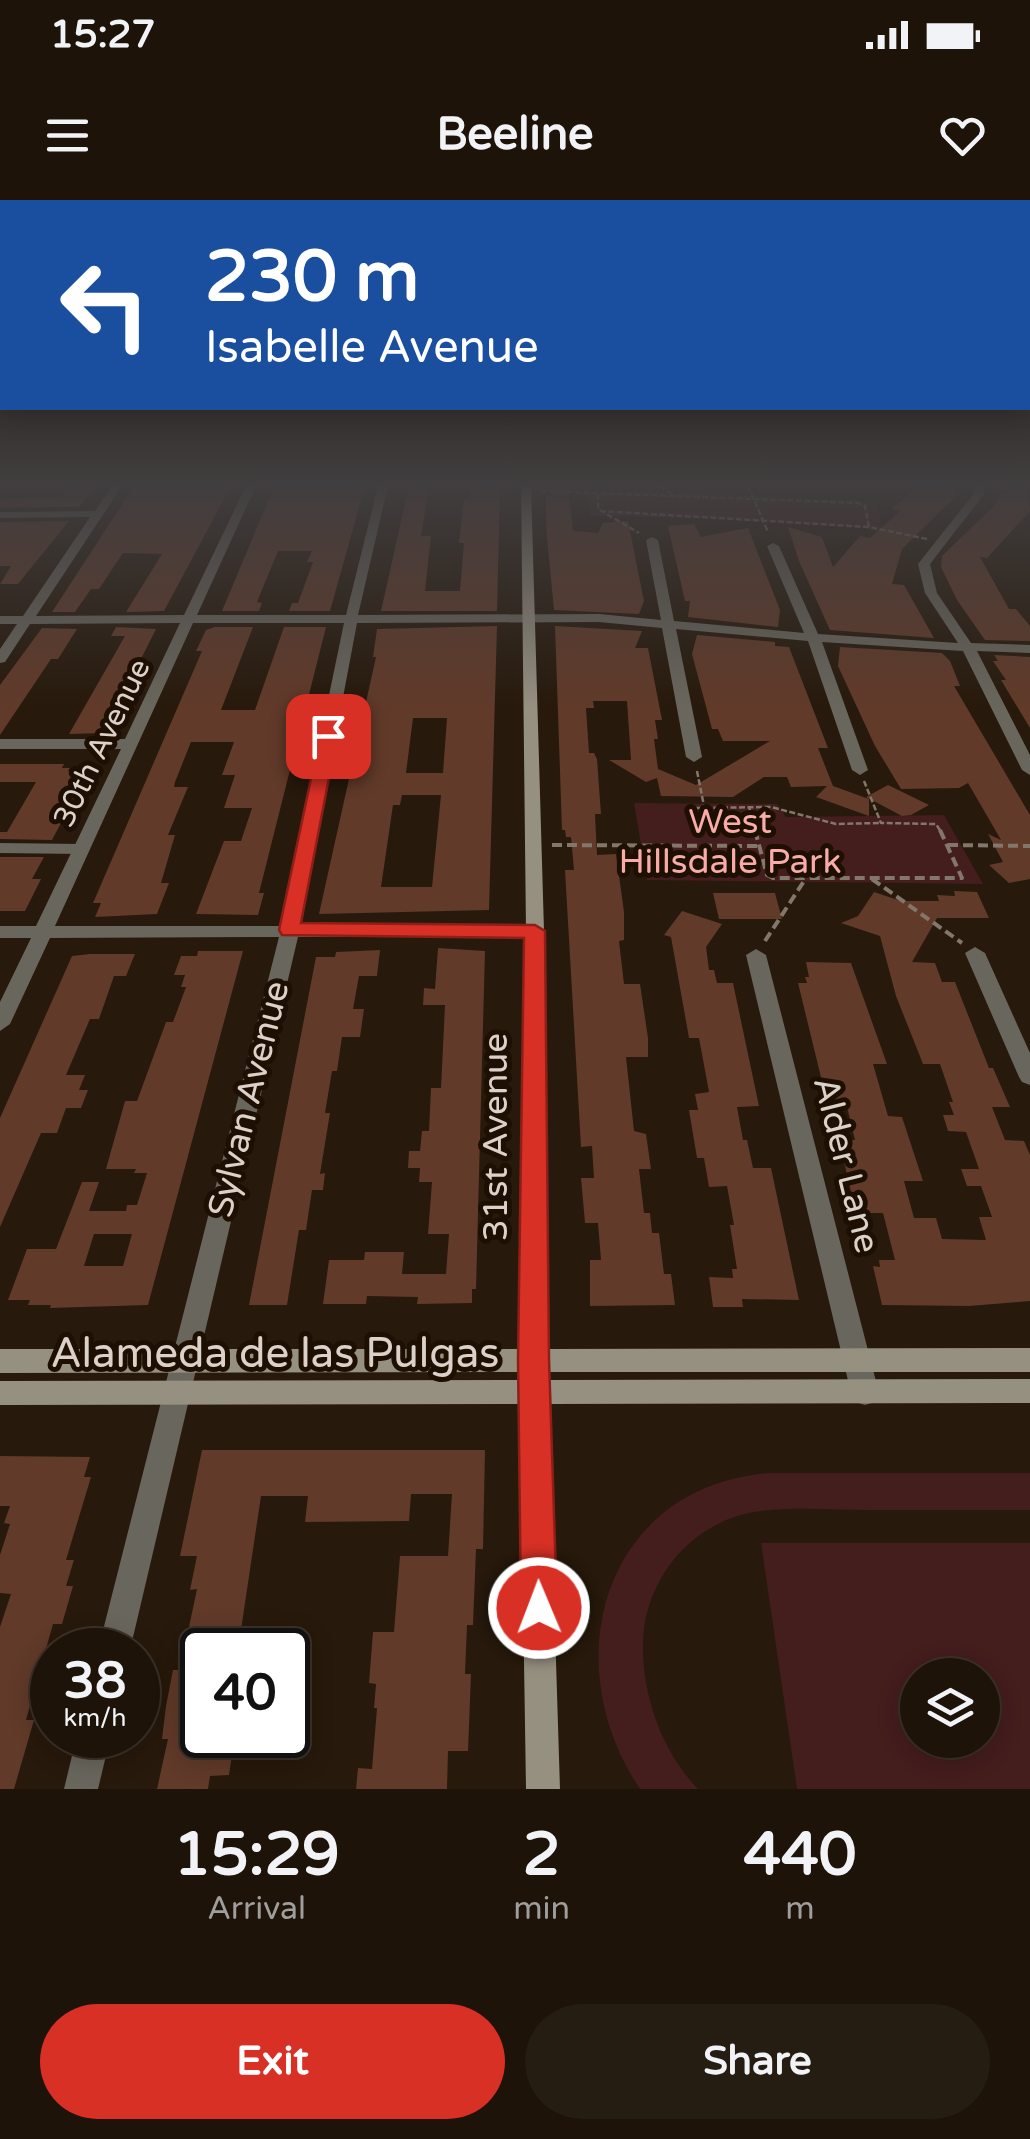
<!DOCTYPE html>
<style>
:root{--surface:#1d1308;--page:#251c12;--text:#f1f3f6;--muted:#a09e9c;--line:#3b3229;--accent:#d93025}
body{margin:0;font-family:"Varela Round",sans-serif;background:var(--page);color:var(--text);height:100vh;display:flex;flex-direction:column;font-size:38px;white-space:nowrap}
*{box-sizing:border-box;margin:0}
p{font-size:32px;color:var(--muted)}
.icon{flex:none;width:55px;height:55px;fill:none;stroke:currentColor;stroke-width:2;stroke-linecap:round;stroke-linejoin:round}
.map{position:relative;height:1589px;overflow:hidden}
.sheet{display:flex;flex-direction:column;background:var(--surface);flex:1}
.sheet>*{flex:none}
.banner{position:absolute;left:0px;top:0px;width:1030px;height:210px;box-shadow:0 5px 25px #0003,0 0 0 2px var(--line);background:#1a4fa0;color:#fff;overflow:hidden}
.controls{position:absolute;left:900px;top:1458px;display:grid;gap:20px}
.controls a{display:grid;place-items:center;width:100px;height:100px;border-radius:50%;background:var(--surface);box-shadow:0 5px 25px #0003,0 0 0 2px var(--line);font-size:50px}
.speed{position:absolute;left:30px;top:1428px;display:flex;gap:20px;font-size:50px;font-weight:700;text-align:center}
.speed>*{display:grid;place-content:center;width:130px;height:130px;border-radius:50%;background:var(--surface);box-shadow:0 5px 25px #0003,0 0 0 2px var(--line);line-height:1}
.speed small{font-size:25px;font-weight:400}
.speed .limit{border:5px solid #111;border-radius:15px;background:#fff;color:#111}
.pin{position:absolute;display:grid;place-items:center;width:85px;height:85px;color:#fff;margin:-42px;border-radius:20px;box-shadow:0 5px 15px #0006}
.me{position:absolute;width:110px;margin:-55px;rotate:359deg;stroke-linejoin:round;filter:drop-shadow(0 0 8px #0008)}
.turn{display:flex;align-items:center;gap:35px;height:210px;padding:0 40px;font-size:45px}
.turn .icon{width:130px;height:130px;stroke-width:2.5}
.turn b{display:block;font-size:70px;line-height:85px}
.eta{display:flex;justify-content:space-evenly;align-items:center;height:170px;text-align:center}
.eta b{font-size:60px;font-weight:700;line-height:70px}
.cta{display:flex;gap:20px;margin-top:auto;padding:20px 40px}
.cta a{flex:1;height:115px;border-radius:60px;background:var(--accent);color:#fff;font-size:40px;font-weight:700;line-height:115px;text-align:center}
.cta a+a{background:var(--page);color:var(--text)}
.status{display:flex;justify-content:space-between;align-items:center;height:70px;padding:0 50px;background:var(--surface);direction:ltr}
.status svg{height:28px;fill:currentColor}
header{display:flex;justify-content:space-between;align-items:center;height:130px;padding:0 40px;background:var(--surface);font-size:45px;font-weight:700}
.map>svg:first-child{display:block}
.green{fill:#441d1d;fill-rule:evenodd}
.building{fill:#613a29;fill-rule:evenodd}
.lines{fill:none;stroke-linecap:round;stroke-linejoin:round}
.path-far1{stroke:#83776b;stroke-width:2.5;stroke-dasharray:6 2.5;stroke-linecap:butt}
.path{stroke:#83776b;stroke-width:4;stroke-dasharray:10 5;stroke-linecap:butt}
.lane{stroke:#69665d;stroke-width:10}
.street{fill:#69665d;fill-rule:evenodd}
.secondary{fill:#969081;fill-rule:evenodd}
.route{fill:#d93025;stroke:#8d1f18;stroke-width:2.5}
.labels{text-anchor:middle;dominant-baseline:central;stroke-width:10;stroke-linejoin:round;paint-order:stroke}
.far-street-label{font-size:30px;fill:#dbd1c8;stroke:#1d1003}
.park-label{font-size:35px;fill:#f8aba8;stroke:#1d1003}
.street-label{font-size:35px;fill:#dbd1c8;stroke:#1d1003}
.near-street-label{font-size:42px;fill:#dbd1c8;stroke:#1d1003}
</style>
<div class="status"><b>15:27</b><svg viewBox="0 0 49 12"><path d="M0 12V9h3v3zM5 12V6h3v6zM10 12V3h3v9zM15 12V0h3v12zM26 1h20v11H26zM47 4h2v5h-2z"/></svg></div>
<header><svg class="icon" aria-label="menu" viewBox="0 0 24 24"><path d="M4 6h16M4 12h16M4 18h16"/></svg>Beeline<svg class="icon" aria-label="heart" viewBox="0 0 24 24"><path d="M12 20l-8-8c-3-5 5-10 8-4 3-6 11-1 8 4z"/></svg></header>
<div class="map">
<svg width="1030" height="1589" viewBox="0 0 1030 1589">
<rect width="100%" height="100%" fill="#27190b"/>
<path class="green" d="M587 289 877 301 882 329 706 318 590 316Z
M634 603 777 604 786 617 944 615 983 684 647 680Z
M771 1273H1030V1310C976 1310 922 1310 869 1310 831 1310 791 1306 754 1312 691 1323 645 1379 643 1442 642 1495 661 1550 698 1589H640C554 1461 604 1285 771 1273Z
M761 1343H1030V1589H797ZM982 1475V1540H918V1475Z"/>
<path class="building" d="M70 286H96L79 307 0 308V299L61 297Z
M134 286H231L164 411 126 412 162 354 123 353 99 389H91L75 412H52Z
M365 286 330 411H289L292 403H298L313 362H307L312 351H278L257 402 262 403 259 411H222L274 287Z
M409 286 429 287 421 336H431L425 391H460L464 343H459L464 299H470L471 288 500 287 497 411H381Z
M551 286H568L573 331 598 333 603 323 628 321 644 401 639 414 554 410 546 327V296L552 294Z
M919 286H953L955 297 902 349 892 384 904 385 934 438 830 430 799 361 788 327 822 337 833 367 860 336 870 338 900 311 891 309Z
M1006 286H1028L1030 311 987 358 980 357 1009 409H1016L1030 426V441L985 440 957 400 941 367 942 356 993 307 1001 294 1010 295Z
M69 321 18 384H0L11 366H0V322Z
M694 324 701 337 748 328 780 410 778 427 688 417 690 401H685L668 326Z
M497 426 489 710 319 714 376 457H373L377 429ZM413 518H447L443 573H406ZM402 595H441L432 687H381L393 605H400Z
M555 426 642 431 635 448H648L662 520H655L658 539H654L658 569 696 585 770 541H723L718 529H712L692 454 697 435 775 442V446L789 447 828 548H818L833 586 869 599V616L816 597 827 586 791 587 787 577H764L733 597 661 596 657 578 646 582 609 560H631L627 501H593L594 508H586L589 553H594L597 559 601 614H595L597 655 616 654 624 712V740L619 741 624 784H640L648 838V857H626L634 931 646 934 651 969H639L644 1013H650L652 1033H659L664 1074H671L675 1105 590 1106V1060H601L598 1023H585L581 978H594L592 946 581 947 565 670H574L571 637H566L565 630H562Z
M116 427 156 429 104 533 69 534 125 436H111Z
M215 427H253L221 510H255L284 427H326L259 693H264L258 715 196 714 224 641H241L252 608H224L235 575H222L234 542H191L175 582 174 587H188L168 635H175L161 683H169L157 714 95 717 101 703H93L202 451H196L206 430Z
M42 428 77 429 58 459H51L0 535V485Z
M840 447 942 453 950 461 960 486H954L1030 615V679L1009 683 989 665 1003 662 988 634 1001 640 968 583 959 588 901 589 875 546 838 466Z
M994 455 1030 457V528L1001 480H1006L993 461H998Z
M0 564H64L62 568H70L68 571H82L73 589H79L52 640 0 639V632H7L36 582H0Z
M888 585 929 605 911 615 902 616 866 597Z
M0 657H44L32 679H41L25 711H0Z
M954 691 977 692 989 718H937L912 762 935 763 942 782H955L989 868H993L1010 907H992L1005 940 1024 941 1030 955V1101L969 1106 882 1105 873 1066 880 1067 879 1060H895L883 1013H856L839 940H855L847 907 828 906 798 783H807L805 777H809L806 762 851 763 887 864H873L888 916 902 917 923 981H904L914 1018H936L942 1039 986 1040 979 1017H992L981 986H967L961 969H979L966 932 948 931 943 915H954L949 902H953L940 864H923L896 796 880 736 841 723 858 716 874 692 901 701H939L937 695 955 696Z
M713 693H775L782 719H719Z
M682 711 722 724 706 747 709 770H714L717 783H733L759 906 737 907 743 940H747L753 968H771L799 1100 742 1099 743 1107H713L709 1077 733 1078 732 1069H737L730 1025H734L727 986 709 987 704 958H697L689 910H698L695 894 709 892 699 838H689L671 737 664 735Z
M438 748 485 751 476 1089H472V1103L417 1104 418 1097 367 1096 366 1104H323L329 1060H364L365 1052H404L402 1074H446L449 1034H428L432 982H419L420 968H408L409 951H420L422 931H429L431 888H441L445 805H423L424 788 435 789Z
M380 750 377 776H359L353 809H364L360 837H342L337 871H332L325 913H330L320 974 325 973 323 990H312L306 1030H299L287 1105H249L316 757H335L336 752Z
M198 751H243L148 1105 50 1108 51 1105H28L30 1100H8L27 1049H56L82 982H99L89 1011H126L127 1005H137L147 973H134L136 969H106L125 901H137L166 822H173L186 787H181L185 775H174L181 756H197ZM94 1034H132L123 1066H84Z
M90 754H135L126 776H114L99 819H90L66 875H85L79 890H88L81 908H66L57 933H41L0 1027V918L72 756Z
M202 1250H485L483 1349H476L473 1425H467L465 1474H471L468 1551H448L447 1589H356L358 1568 372 1569 377 1508H374L376 1484 369 1483 373 1432H394L400 1356H448L452 1294H411L409 1321 305 1322 308 1296H261L238 1450H202V1535H235L229 1575 210 1576 208 1589H157L168 1539H162L166 1506 173 1470H180L197 1389 190 1390 197 1356H180Z
M0 1256 90 1257 84 1277H91L66 1360H74L66 1386H73L62 1424H53L26 1520H34L14 1589H0V1427L11 1394 0 1393V1355L10 1324 4 1323 10 1306H0Z"/>
<g class="lines">
<path class="path-far1" d="M660 286 672 294
M748 286 768 332
M541 291 858 303 865 306 869 327 927 339
M598 294V309L639 333
M600 311 869 327
M697 571 704 606
M864 581 881 623 936 624 941 632
M749 607 756 632
M688 608 771 607 836 624 881 623"/>
<path class="path" d="M755 630 767 675 773 678H962L940 630
M552 645 758 646
M948 645 1030 646
M872 679 962 743
M765 741 806 678"/>
<path class="lane" d="M0 648 82 649"/>
<path class="street" d="M112 286H122L36 416 184 415 246 286H256L197 415H346L378 286H388L358 415 599 414 661 420 646 340 652 337 658 340 674 421 804 433 767 346 773 343 779 346 818 434 958 443 925 393 918 364 975 292 974 286H984V294L930 364 937 393 971 443 1030 445V453L977 451 1030 555V575L1022 570 963 451 822 442 868 570 860 575 852 570 808 441 676 429 702 557 694 562 686 557 662 428 599 422 357 423 300 726 535 725 544 731 535 737H298L130 1450H98L279 737 50 738 10 824 0 831V802L31 738H0V726H36L121 549H0V539H125L180 423 30 424 5 462 0 463V449L17 424H0V416H23L90 317 0 318V312L95 311ZM193 423H344L281 726H55Z
M975 747 985 753 1030 853V885L1022 882 1019 877 965 753Z
M756 749 766 755 879 1193 875 1202 865 1205 855 1202 851 1193 746 755Z
M77 1535H111L98 1589H64Z"/>
<path class="secondary" d="M521 286H531L544 731 546 1149 1030 1148V1172H547V1180L1030 1179V1203L548 1204 560 1589H526L520 1204 0 1205V1181L520 1180V1172L0 1173V1149H520L526 731Z"/>
</g>
<linearGradient id="sky" x2="0" y2="1"><stop stop-color="#150e06"/><stop offset="0.56" stop-color="#413e3f"/><stop offset="1" stop-color="#413e3f" stop-opacity="0"/></linearGradient>
<rect width="1030" height="508" fill="url(#sky)"/>
<path class="route" d="M328 530 337 536 301 723 535 725 545 731 549 1159 557 1408 552 1421 539 1426 527 1421 521 1408 518 1159 524 738 282 735 279 730 320 536Z"/>
<g class="labels">
<g class="far-street-label">
<text transform="translate(102 543) rotate(-64)">30th Avenue</text>
</g>
<g class="park-label">
<text x="730" y="622">West<tspan x="730" dy="40">Hillsdale Park</tspan></text>
</g>
<g class="street-label">
<text transform="translate(249 899) rotate(-76)">Sylvan Avenue</text>
<text transform="translate(496 937) rotate(-90)">31st Avenue</text>
<text transform="translate(846 965) rotate(76)">Alder Lane</text>
</g>
<g class="near-street-label">
<text x="275" y="1153">Alameda de las Pulgas</text>
</g>
</g>
</svg>
<div class="controls">
<a><svg class="icon" aria-label="layers" viewBox="0 0 24 24"><path d="M12 4l9 5-9 5-9-5zM3 14l9 5 9-5"/></svg></a>
</div>
<div class="speed"><div>38<small>km/h</small></div><div class="limit">40</div></div>
<div class="pin" style="left:328px;top:536px;background:#d93025"><svg class="icon" aria-label="arrive" viewBox="0 0 24 24"><path d="M6 21V4h12l-3 4 3 4H6"/></svg></div>
<svg class="me" style="left:539px;top:1408px" viewBox="-20 -20 40 40"><circle r="17" fill="#d93025" stroke="#fff" stroke-width="3"/><path d="M0-11L8 9 0 5-8 9z" fill="#fff"/></svg>
<div class="banner">
<div class="turn"><svg class="icon" aria-label="left" viewBox="0 0 24 24"><path d="M17 20v-9H6M10 6l-5 5 5 5"/></svg><div><b>230 m</b>Isabelle Avenue</div></div>
</div>
</div>
<section class="sheet">
<div class="eta">
<div><b>15:29</b><p>Arrival</p></div>
<div><b>2</b><p>min</p></div>
<div><b>440</b><p>m</p></div>
</div>
<div class="cta"><a>Exit</a><a>Share</a></div>
</section>
